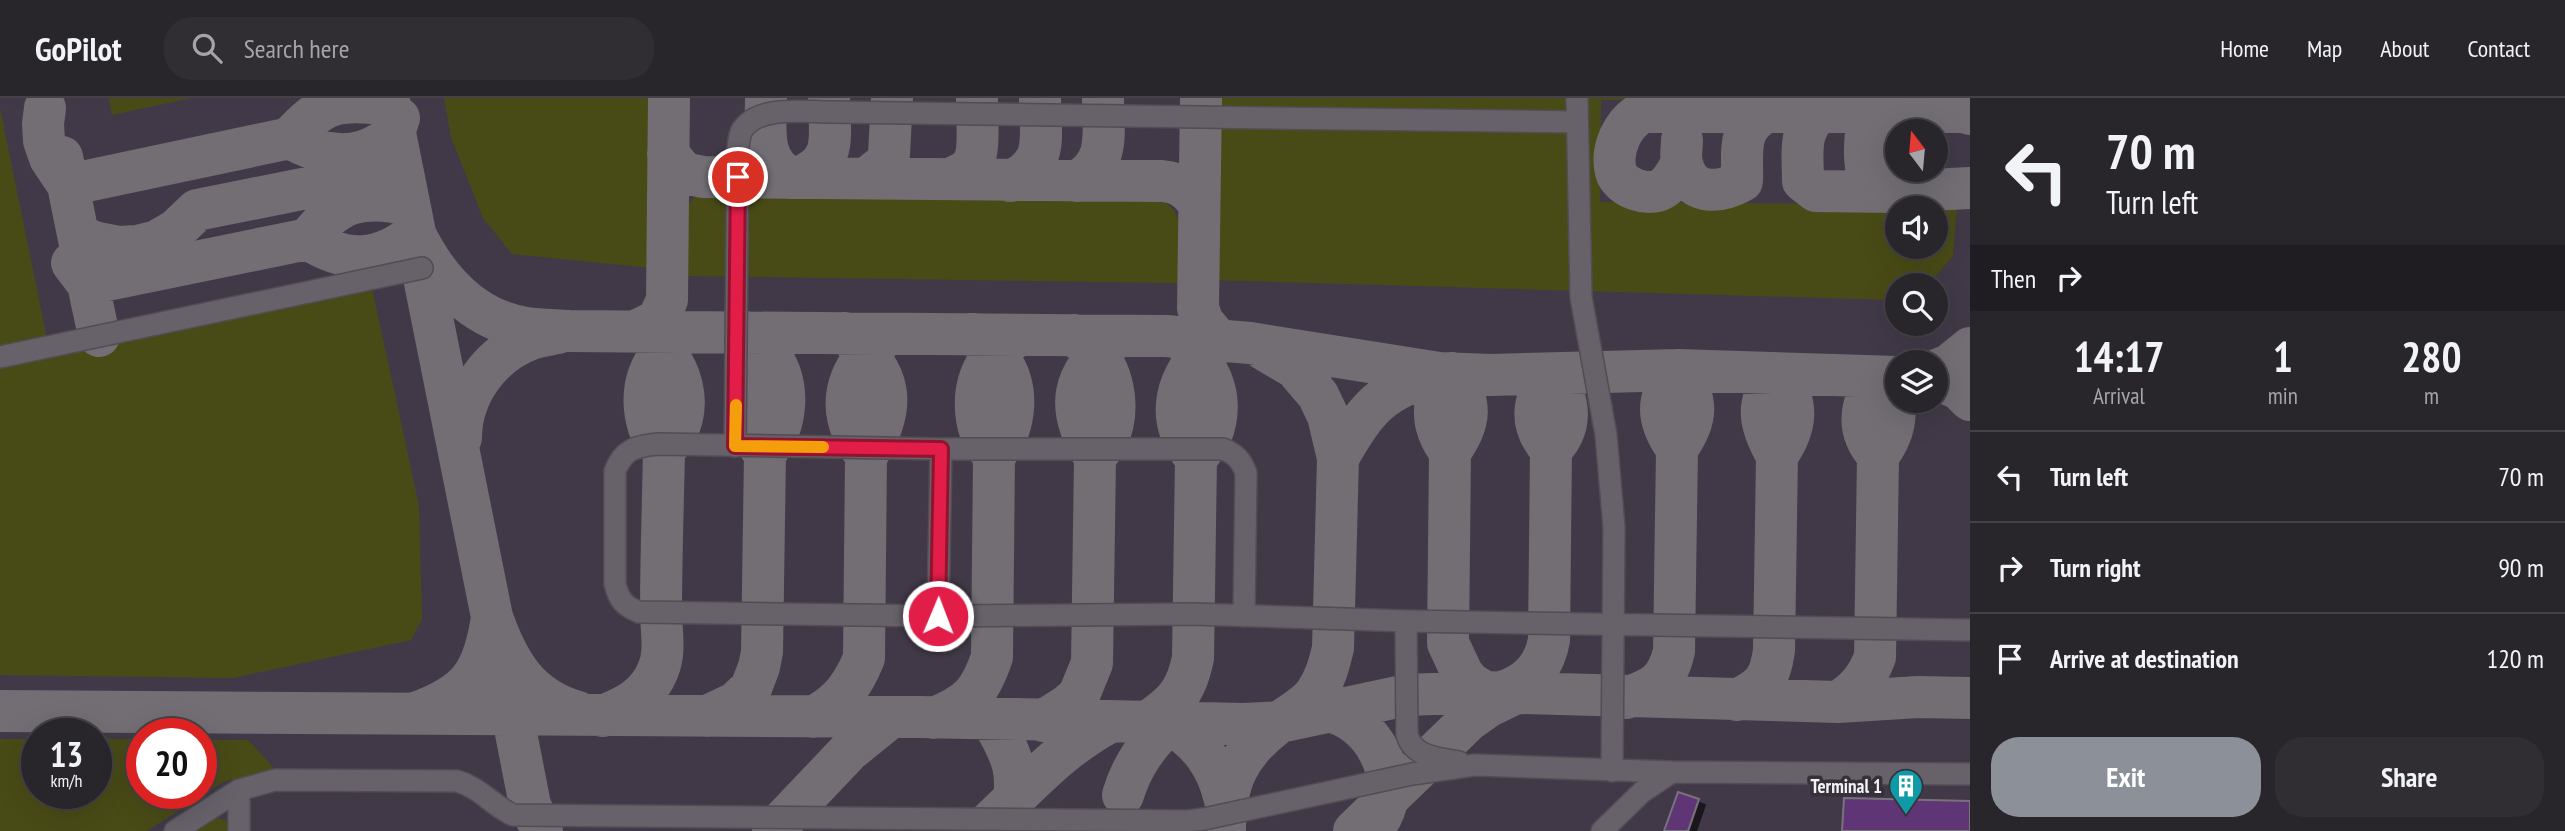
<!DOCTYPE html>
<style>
:root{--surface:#28252b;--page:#302d33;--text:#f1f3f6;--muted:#a5a5a9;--line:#444247;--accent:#8c9099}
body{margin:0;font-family:"PT Sans Narrow",sans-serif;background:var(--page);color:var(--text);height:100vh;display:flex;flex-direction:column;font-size:26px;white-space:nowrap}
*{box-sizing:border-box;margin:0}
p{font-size:23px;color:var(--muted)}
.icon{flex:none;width:38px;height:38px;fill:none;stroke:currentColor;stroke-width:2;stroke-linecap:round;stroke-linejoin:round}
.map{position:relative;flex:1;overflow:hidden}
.details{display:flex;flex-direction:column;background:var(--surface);width:595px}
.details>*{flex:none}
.top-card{background:#28252b;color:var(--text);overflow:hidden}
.needle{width:46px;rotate:344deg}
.fabs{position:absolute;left:1885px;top:21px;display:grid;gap:14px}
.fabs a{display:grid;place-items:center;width:63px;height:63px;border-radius:50%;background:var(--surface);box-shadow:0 7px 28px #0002,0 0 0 2px var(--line);font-size:35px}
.speed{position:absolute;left:21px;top:620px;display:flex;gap:14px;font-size:35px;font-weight:700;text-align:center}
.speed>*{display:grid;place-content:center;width:91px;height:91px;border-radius:50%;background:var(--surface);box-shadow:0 7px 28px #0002,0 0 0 2px var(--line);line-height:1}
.speed small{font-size:18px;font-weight:400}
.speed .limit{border:10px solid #d22;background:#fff;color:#111}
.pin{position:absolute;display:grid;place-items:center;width:60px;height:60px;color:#fff;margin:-30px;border:4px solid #fff;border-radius:50%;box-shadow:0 2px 7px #0007}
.me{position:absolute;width:77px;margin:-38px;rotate:1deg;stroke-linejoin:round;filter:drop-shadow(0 0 5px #0008)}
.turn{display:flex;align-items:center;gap:24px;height:147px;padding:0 21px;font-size:32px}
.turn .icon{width:91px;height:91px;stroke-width:2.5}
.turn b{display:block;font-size:49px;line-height:60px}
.then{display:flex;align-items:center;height:66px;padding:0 21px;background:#0003;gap:14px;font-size:26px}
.eta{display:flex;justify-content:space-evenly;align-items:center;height:119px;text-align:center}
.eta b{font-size:42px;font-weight:800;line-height:49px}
.cta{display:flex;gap:14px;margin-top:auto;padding:14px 21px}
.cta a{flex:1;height:80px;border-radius:28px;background:var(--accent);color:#fff;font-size:28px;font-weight:800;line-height:80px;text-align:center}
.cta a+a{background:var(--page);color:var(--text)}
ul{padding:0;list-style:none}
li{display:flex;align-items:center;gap:21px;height:91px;padding:0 21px;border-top:2px solid var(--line)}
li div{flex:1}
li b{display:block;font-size:26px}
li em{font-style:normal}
header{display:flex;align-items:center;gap:42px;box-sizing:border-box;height:98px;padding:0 35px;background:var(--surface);border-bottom:2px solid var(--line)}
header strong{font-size:33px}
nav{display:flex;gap:38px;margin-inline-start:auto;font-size:24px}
.search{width:490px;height:63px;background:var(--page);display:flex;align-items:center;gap:18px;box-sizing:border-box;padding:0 24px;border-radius:28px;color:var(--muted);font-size:26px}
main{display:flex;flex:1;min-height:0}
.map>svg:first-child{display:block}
.built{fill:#413947;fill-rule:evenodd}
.green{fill:#494b16;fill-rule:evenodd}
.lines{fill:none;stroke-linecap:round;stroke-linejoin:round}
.taxiway{stroke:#726e74;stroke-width:42}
.building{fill:#5e3575;stroke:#77727b;stroke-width:2;filter:url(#shadow)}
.minor-casing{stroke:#514d53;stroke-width:24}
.minor{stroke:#67616a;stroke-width:21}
.route-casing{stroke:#92132f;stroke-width:18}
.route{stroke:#e11d48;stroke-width:12}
.slow{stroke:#f59e0b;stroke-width:12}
.labels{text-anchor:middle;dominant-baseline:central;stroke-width:7;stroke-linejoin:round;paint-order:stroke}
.poi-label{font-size:19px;font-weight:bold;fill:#f4f1f6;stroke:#363139;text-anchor:end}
</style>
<header>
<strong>GoPilot</strong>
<div class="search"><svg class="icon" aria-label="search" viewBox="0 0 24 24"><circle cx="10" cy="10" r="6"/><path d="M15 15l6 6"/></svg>Search here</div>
<nav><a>Home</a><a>Map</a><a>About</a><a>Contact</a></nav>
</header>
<main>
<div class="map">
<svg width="1970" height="733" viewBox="0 0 1970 733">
<defs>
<filter id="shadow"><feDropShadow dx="6" dy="6" stdDeviation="0" flood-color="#0009"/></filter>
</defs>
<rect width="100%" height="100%" fill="#363139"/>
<path class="built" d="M0 0H1970V733H0ZM1897 33H1936V72H1897ZM1897 110H1936V149H1897ZM1897 187H1936V226H1897ZM1897 264H1936V303H1897ZM37 635H96V695H37ZM142 635H201V695H142Z"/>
<path class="green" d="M109 0H191L112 17Z
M444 0H650L651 170 512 156 483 120 451 39Z
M1212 0H1958V5L1601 2 1600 104 1957 107 1953 158 1934 180 1920 187H1897V200L1893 202 1212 182ZM1897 110H1936V149H1897Z
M0 10 47 241 0 251Z
M722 89 1135 94C1173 102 1182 113 1182 152 1182 163 1183 174 1179 185L686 178C667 156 674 116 696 98 703 93 714 91 722 89Z
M372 190 419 408 422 521 411 542 233 580 0 577V267Z
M0 641H37V695H96V641H142V695H201V642H248L275 671 223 684 147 733H0Z
M211 717 231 725V733H185Z"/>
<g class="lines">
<path class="taxiway" d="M388 0 492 519C508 565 528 600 578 614
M766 0C766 30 759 64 791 80
M1201 0 1198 210 1203 224 1218 242
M45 10 43 26 44 43 50 60 68 87 88 186 308 141C337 103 363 96 409 107
M1822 12C1797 32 1803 54 1803 83L1816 93 1892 94 1970 90
M1884 12C1879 14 1873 17 1870 22 1864 31 1863 69 1869 78 1874 87 1884 90 1892 94
M290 40C319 57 351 64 381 45
M290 40C323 3 340 0 390 7
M1682 42C1682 49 1680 58 1682 65 1689 98 1719 96 1742 83 1743 51 1736 31 1767 13
M668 56 684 75 703 79 1162 83C1180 85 1189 91 1199 106
M62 59 68 87 290 40
M1682 65C1676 75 1672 85 1662 91 1648 99 1621 90 1616 74 1610 51 1623 24 1643 14H1962L1970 16
M799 79C839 64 829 36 829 0
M867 80 886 65 889 56 892 0
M950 81C956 78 965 75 970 69 982 56 976 17 977 0
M1010 83C1050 67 1040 36 1040 0
M1077 83C1111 65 1103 33 1103 0
M415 136C437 181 473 222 526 230 540 232 555 232 569 233L1166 238 1250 245 1439 275 1491 277 1678 272 1897 279
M78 137 94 144 119 149 137 148 157 143 176 132 197 112 342 83C372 70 391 52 399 20
M308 141C347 166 379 164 415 135
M72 165 88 186 99 238
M638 232 658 222 667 202 669 0
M1936 272 1949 267 1970 250
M1936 281 1959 291 1970 302
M461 340C461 297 490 256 531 241 539 238 549 237 558 235
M664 353C641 331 639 290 655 264 662 252 673 244 683 235
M1450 354C1471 325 1473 305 1452 275 1429 299 1430 328 1450 354L1448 545 1462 575 1470 585 1485 594
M765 356C743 330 740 290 758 261 764 252 775 245 784 238
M866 359C862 351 856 343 853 335 836 295 855 262 886 238
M994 359C971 329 968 285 995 255 1000 250 1007 245 1013 241
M1095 360C1064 308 1071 278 1116 239
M1338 360C1367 309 1382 291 1439 275
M1196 361C1162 318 1176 277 1214 242
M507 589 530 707 542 733
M1499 595C1527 587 1544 570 1549 542L1551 352C1528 326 1532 301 1552 276 1570 302 1574 328 1551 352
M1626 600C1654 590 1667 584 1674 553L1677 351C1656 322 1655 300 1678 272 1699 302 1698 322 1677 351
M1737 602C1763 589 1770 582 1774 552L1777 358C1759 327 1754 305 1778 276 1800 306 1797 329 1777 358
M1838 604C1857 592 1867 580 1875 559L1878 358C1897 333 1903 303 1878 279 1860 306 1855 332 1878 358
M0 613 920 619 1244 626 1280 624 1407 597 1485 594 1838 604 1918 599 1970 600
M1328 613C1372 622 1403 678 1381 719
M415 615C469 596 484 575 492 519
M602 618C626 609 648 598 658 572 666 554 661 533 661 514 661 460 663 406 664 353 701 312 682 261 642 232
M707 618 735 605 751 590 759 569 762 554 765 356C789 326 792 282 766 252 760 246 752 240 745 234
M813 619C840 605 853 587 864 560L866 359C899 307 892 274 845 235
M934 620C970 606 980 594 992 559L994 359C1016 329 1022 289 997 258 990 249 980 243 972 236
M991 621C1012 656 1022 677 1010 718
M1043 623 1068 607 1079 597 1092 565 1095 360C1099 354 1104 349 1107 342 1120 316 1116 277 1095 255 1089 249 1081 243 1074 237
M1146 625C1174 606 1186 595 1193 560L1196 361C1201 354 1208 346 1211 338 1227 296 1208 267 1179 239
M1123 697C1132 667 1147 647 1169 625 1200 644 1217 667 1225 702
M773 733 849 653 891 619
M980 733C1023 694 1058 651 1110 624
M1225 733C1225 684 1238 656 1277 626 1290 616 1305 609 1315 596 1325 582 1329 567 1333 550L1338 360 1328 318 1318 297 1295 270 1263 251
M1354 733 1469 622 1489 608 1514 596"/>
</g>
<path class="building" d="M1678 694 1699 701 1688 733H1664Z
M1844 700 1970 703V733H1842Z"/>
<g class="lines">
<g class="minor-casing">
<path id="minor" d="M1577 0 1581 199 1606 337 1614 429 1612 673
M0 259 422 170
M735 348 738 49C739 44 739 37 742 32 758 7 804 14 829 14L1576 24
M938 518 941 351
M1244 518 1246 375C1241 362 1236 356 1223 351H941L658 346C635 348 623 352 615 373V486C619 502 624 508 639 514L938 518 1194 516 1406 523 1970 532
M1406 523 1407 637C1414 660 1439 660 1459 664
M239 692V733
M175 733 239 692 275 682 457 683C479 689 492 707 513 717L1188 723 1204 721 1412 676 1475 667 1672 674
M1602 733 1642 694 1672 674 1970 676"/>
</g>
<use href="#minor" class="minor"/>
</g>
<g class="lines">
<g class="route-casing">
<path id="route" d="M738 79 735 348 941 351 938 518"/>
</g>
<use href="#route" class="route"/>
<path class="slow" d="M736 307 735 348 823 349"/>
</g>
<defs>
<g id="building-pin" transform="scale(1.75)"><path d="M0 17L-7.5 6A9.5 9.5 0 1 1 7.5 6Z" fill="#0f9aa8" stroke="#363139"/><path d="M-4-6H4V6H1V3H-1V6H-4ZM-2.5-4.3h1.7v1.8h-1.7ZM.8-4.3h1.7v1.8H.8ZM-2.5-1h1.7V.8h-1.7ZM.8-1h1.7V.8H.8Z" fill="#fff"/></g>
</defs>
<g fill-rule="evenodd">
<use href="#building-pin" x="1906" y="688"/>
</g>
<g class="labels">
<g class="poi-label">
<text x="1882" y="688">Terminal 1</text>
</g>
</g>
</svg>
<div class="fabs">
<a><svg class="needle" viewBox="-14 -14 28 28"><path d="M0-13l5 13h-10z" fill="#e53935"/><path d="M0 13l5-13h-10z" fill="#a5a5a9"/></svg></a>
<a><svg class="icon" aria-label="sound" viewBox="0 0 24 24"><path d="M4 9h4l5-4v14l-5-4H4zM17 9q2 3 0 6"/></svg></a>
<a><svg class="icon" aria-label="search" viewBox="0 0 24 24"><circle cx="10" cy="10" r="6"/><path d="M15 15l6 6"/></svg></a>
<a><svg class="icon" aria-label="layers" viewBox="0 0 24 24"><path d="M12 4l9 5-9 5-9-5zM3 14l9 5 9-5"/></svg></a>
</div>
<div class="speed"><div>13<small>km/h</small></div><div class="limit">20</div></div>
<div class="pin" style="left:738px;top:79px;background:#d93025"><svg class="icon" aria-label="arrive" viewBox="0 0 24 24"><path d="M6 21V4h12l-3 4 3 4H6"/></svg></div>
<svg class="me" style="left:938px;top:518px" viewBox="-20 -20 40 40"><circle r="17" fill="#e11d48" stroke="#fff" stroke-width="3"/><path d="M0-11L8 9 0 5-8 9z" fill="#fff"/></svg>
</div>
<section class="details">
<div class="top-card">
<div class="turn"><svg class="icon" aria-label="left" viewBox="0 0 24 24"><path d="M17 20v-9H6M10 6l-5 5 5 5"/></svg><div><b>70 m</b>Turn left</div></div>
<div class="then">Then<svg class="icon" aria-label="right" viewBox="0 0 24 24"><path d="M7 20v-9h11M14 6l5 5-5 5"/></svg></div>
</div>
<div class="eta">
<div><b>14:17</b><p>Arrival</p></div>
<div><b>1</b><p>min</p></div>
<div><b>280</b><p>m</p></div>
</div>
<ul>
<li><svg class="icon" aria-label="left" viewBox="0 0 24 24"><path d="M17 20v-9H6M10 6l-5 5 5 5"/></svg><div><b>Turn left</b></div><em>70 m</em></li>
<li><svg class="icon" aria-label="right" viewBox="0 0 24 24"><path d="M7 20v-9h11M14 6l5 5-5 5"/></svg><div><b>Turn right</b></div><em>90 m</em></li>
<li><svg class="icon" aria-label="arrive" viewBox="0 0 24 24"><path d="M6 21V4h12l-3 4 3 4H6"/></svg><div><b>Arrive at destination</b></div><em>120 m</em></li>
</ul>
<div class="cta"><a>Exit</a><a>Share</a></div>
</section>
</main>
